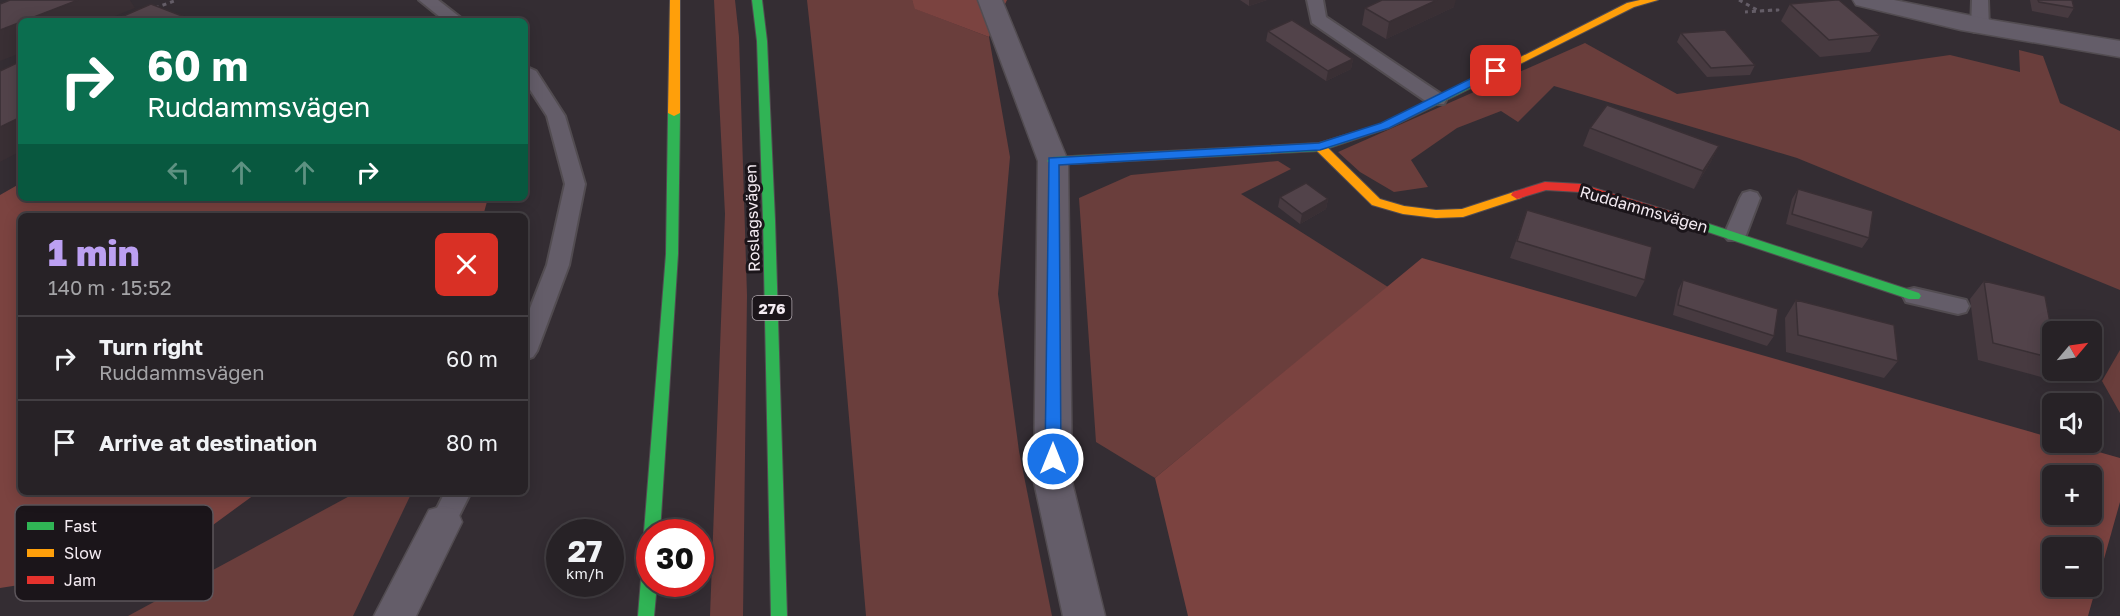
<!DOCTYPE html>
<meta charset="utf-8">
<style>
:root{--surface:#272226;--page:#2f2a2e;--text:#f1f3f6;--muted:#a4a4a7;--line:#433f43;--accent:#bca0f2}
body{margin:0;font-family:"Golos Text",sans-serif;background:var(--page);color:var(--text);height:100vh;display:flex;flex-direction:column;font-size:22px;white-space:nowrap}
*{box-sizing:border-box;margin:0}
p{font-size:20px;color:var(--muted)}
.icon{flex:none;width:33px;height:33px;fill:none;stroke:currentColor;stroke-width:2;stroke-linecap:round;stroke-linejoin:round}
.map{position:relative;flex:1;overflow:hidden}
.drawer{position:absolute;left:18px;top:213px;width:510px;height:282px;display:flex;flex-direction:column;background:var(--surface);border-radius:9px;box-shadow:0 3px 15px #0003,0 0 0 2px var(--line)}
.drawer>*{flex:none}
.banner{position:absolute;left:18px;top:18px;width:510px;height:183px;border-radius:9px;box-shadow:0 3px 15px #0003,0 0 0 2px var(--line);background:#0b6e4f;color:#fff;overflow:hidden}
.needle{width:39px;rotate:61deg}
.controls{position:absolute;left:2042px;top:321px;display:grid;gap:12px}
.controls a{display:grid;place-items:center;width:60px;height:60px;border-radius:9px;background:var(--surface);box-shadow:0 3px 15px #0003,0 0 0 2px var(--line);font-size:30px}
.speed{position:absolute;left:546px;top:519px;display:flex;gap:12px;font-size:30px;font-weight:700;text-align:center}
.speed>*{display:grid;place-content:center;width:78px;height:78px;border-radius:50%;background:var(--surface);box-shadow:0 3px 15px #0003,0 0 0 2px var(--line);line-height:1}
.speed small{font-size:15px;font-weight:400}
.speed .limit{border:9px solid #d22;background:#fff;color:#111}
.pin{position:absolute;display:grid;place-items:center;width:51px;height:51px;color:#fff;margin:-26px;border-radius:12px;box-shadow:0 3px 9px #0006}
.me{position:absolute;width:66px;margin:-33px;rotate:0deg;stroke-linejoin:round;filter:drop-shadow(0 0 4px #0008)}
.turn{display:flex;align-items:center;gap:21px;height:126px;padding:0 30px;font-size:27px}
.turn .icon{width:78px;height:78px;stroke-width:2.5}
.turn b{display:block;font-size:42px;line-height:51px}
.lanes{display:flex;align-items:center;height:57px;padding:0 30px;background:#0003;justify-content:center;gap:30px;direction:ltr}
.lanes .off{opacity:.35}
.round{display:grid;place-items:center;flex:none;width:63px;height:63px;border-radius:9px;background:var(--page)}
.summary{display:flex;align-items:center;justify-content:space-between;height:102px;padding:0 30px}
h1{font-size:36px;font-weight:800;line-height:45px;color:var(--accent)}
ul{padding:0;list-style:none}
li{display:flex;align-items:center;gap:18px;height:84px;padding:0 30px;border-top:2px solid var(--line)}
li div{flex:1}
li b{display:block;font-size:22px}
li em{font-style:normal}
.map>svg:first-child{display:block}
.green{fill:#6a3e3c}
.forest{fill:#7b4340;fill-rule:evenodd}
.lines{fill:none;stroke-linecap:round;stroke-linejoin:round}
.lane-casing{stroke:#524c51;stroke-width:4}
.street-casing{stroke:#524c51;stroke-width:3}
.fast-casing{stroke:#524c51;stroke-width:2}
.slow-casing{stroke:#524c51;stroke-width:2}
.jam-casing{stroke:#524c51;stroke-width:2}
.path{stroke:#645d67;stroke-width:3;stroke-dasharray:4 4;stroke-linecap:butt}
.lane{fill:#645d69;fill-rule:evenodd}
.street{fill:#645d69;fill-rule:evenodd}
.fast{fill:#30b455;fill-rule:evenodd}
.slow{fill:#ff9f0a;fill-rule:evenodd}
.jam{fill:#e5322d;fill-rule:evenodd}
.wall{fill:#473a40}
.shaded-wall{fill:#392f34}
.building{fill:#52434a;stroke:#392f34;stroke-width:1.5}
.route{fill:#1a73e8;stroke:#114b97;stroke-width:1.5}
.labels{text-anchor:middle;dominant-baseline:central;stroke-width:6;stroke-linejoin:round;paint-order:stroke}
.shield{fill:#1b151a;stroke:#b3abb1;stroke-width:1.5}
.shield-label{font-size:15px;font-weight:bold;fill:#f4ebf2}
.street-label{font-size:16px;fill:#f4ebf2;stroke:#1b151a}
.key{fill:#1b151a;stroke:#5c555b;stroke-width:1.5}
.key-label{font-size:16px;fill:#f4ebf2}
</style>
<div class="map">
<svg width="2120" height="616" viewBox="0 0 2120 616">
<rect width="100%" height="100%" fill="#342d33"/>
<path class="green" d="M714 0H735L739 37 747 295 743 616H710L725 214Z
M807 0H912L916 9 989 37 1010 157 998 294 1019 451 1052 616H866L838 289Z
M1585 43 1677 94 1950 55 2020 72 2019 50 2043 56 2060 103 2120 131V290L1797 158 1554 86 1518 122 1501 111 1457 128 1411 160 1428 187 1394 192 1360 172 1338 152Z
M1278 161 1291 169 1241 194 1388 287 1155 478 1096 442 1079 198 1131 175Z
M2120 350V413L2102 381Z
M357 492H412L353 616H128Z"/>
<path class="forest" d="M912 0H1007L989 37 915 9Z
M21 183V198H488L483 216H21V492H258L161 563 0 588V195Z
M1422 258 2052 438V442L2067 443 2120 458V502L2088 616H1188L1155 478ZM2052 476H2091V514H2052ZM2052 548H2091V586H2052Z"/>
<g class="lines">
<g class="lane-casing">
<path id="lane" d="M419 0H438L465 21H445Z
M1307 0H1323L1326 17 1444 96 1446 100 1444 104H1430L1312 23Z
M1972 0H1988L1989 28 1986 32H1974L1971 28Z
M525 66 536 71 565 116 585 184 569 265 537 351 533 357 525 360V321L547 265 565 184 547 116 525 82Z
M1750 191 1757 193 1760 198 1746 235 1742 240H1728L1724 235 1740 198 1743 193Z
M1914 288 1966 300 1969 306 1966 312 1958 314 1906 302 1903 296 1906 290Z
M445 492H471L452 530 443 533 434 530 430 522Z"/>
</g>
<g class="street-casing">
<path id="street" d="M978 0H1002L1068 161 1072 482 1105 616H1063L1034 482 1038 161Z
M1853 0H1894L1992 20 2120 41V57L1961 30 1856 5Z
M443 506 457 510 462 522 416 616H374L429 510Z"/>
</g>
<g class="fast-casing">
<path id="fast" d="M752 0H762L767 41 775 220 787 616H771L763 220 757 41Z
M1516 59 1521 62 1520 64 1389 128 1320 151 1053 165 1047 161 1053 157 1319 143 1381 124Z
M674 110 680 113 678 254 660 532H650V538L644 532 666 254 668 113Z
M1685 216 1919 293 1921 296 1919 299H1909L1681 223 1679 220 1681 217Z
M650 560V584H657L654 616H638L642 567 644 562Z"/>
</g>
<g class="slow-casing">
<path id="slow" d="M670 0H680V113L674 116 668 113Z
M1640 0H1658L1634 7 1520 64 1516 65 1511 62 1627 3Z
M1320 143 1324 144 1380 199 1404 206 1436 210 1462 209 1517 191 1523 195 1521 198 1463 217 1436 218 1403 214 1372 205 1316 150 1314 147 1316 144Z"/>
</g>
<g class="jam-casing">
<path id="jam" d="M1545 182 1581 184 1689 217 1691 220 1685 224 1580 192 1546 190 1517 199 1511 195 1513 192Z"/>
</g>
<path class="path" d="M1739 0 1759 11 1778 10 1745 12
M155 8 177 0"/>
<use href="#lane" class="lane"/>
<use href="#street" class="street"/>
<use href="#fast" class="fast"/>
<use href="#slow" class="slow"/>
<use href="#jam" class="jam"/>
</g>
<path class="wall" d="M1240 0H1267L1249 6Z
M2030 0H2072L2074 8 2068 18 2032 11Z
M1790 4 1880 35 1870 52 1820 57 1781 21Z
M1454 7 1386 39 1362 25 1365 8Z
M1268 31 1353 59 1351 69 1326 81 1266 41Z
M1681 33 1755 65 1750 75 1707 77 1677 42Z
M1590 128 1719 146 1710 163 1694 189 1583 146Z
M1798 189 1869 238 1862 248 1786 224 1792 199Z
M1280 197 1328 199 1326 209 1300 224 1278 207Z
M1527 210 1645 280 1636 297 1510 258Z
M1683 280 1774 336 1767 346 1673 315 1678 290Z
M1984 281 2052 333V366L2041 377 1978 360 1970 299Z
M1796 300 1898 361 1884 378 1786 352 1785 318Z"/>
<path class="shaded-wall" d="M78 0H130L135 8 102 21H23Z
M1249 0H1267L1249 6Z
M1437 0H1456L1454 7 1386 39 1389 22Z
M21 22V53L0 61V30Z
M1353 59 1351 69 1326 81 1328 71Z
M21 117V151L0 162V127Z
M1719 146 1710 163 1694 189 1703 171Z
M1328 199 1326 209 1300 224 1302 214Z"/>
<path class="building" d="M10 0H78L0 30V4Z
M1382 0H1437L1389 22 1365 8Z
M1835 0H1839L1880 35 1829 40 1790 4Z
M2038 0H2072L2074 8 2039 2Z
M151 4 195 21H112Z
M1292 20 1353 59 1328 71 1268 31Z
M1725 30 1755 65 1711 68 1681 33Z
M21 61V117L0 127V71Z
M1607 105 1719 146 1703 171 1590 128Z
M1306 183 1328 199 1302 214 1280 197Z
M1798 189 1873 211 1869 238 1792 214Z
M1527 210 1652 247 1645 280 1517 241Z
M1683 280 1778 309 1774 336 1678 305Z
M1984 281 2045 296 2052 333V358L1993 343Z
M1796 300 1894 325 1898 361 1798 335Z"/>
<path class="route" d="M1492 68 1502 71 1389 128 1320 150 1059 165 1061 459 1059 464H1048L1045 459 1049 158 1319 143 1381 123Z"/>
<g class="labels">
<rect class="shield" x="752.5" y="296" width="39" height="24" rx="4.5"/>
<g class="shield-label">
<text x="772" y="308">276</text>
</g>
<g class="street-label">
<text transform="translate(1644 209) rotate(16)">Ruddammsvägen</text>
<text transform="translate(752 218) rotate(-92)">Roslagsvägen</text>
</g>
</g>
<rect x="15" y="505" width="198" height="96" rx="9" class="key"/>
<rect x="27" y="522" width="27" height="8" fill="#30b455"/>
<rect x="27" y="549" width="27" height="8" fill="#ff9f0a"/>
<rect x="27" y="576" width="27" height="8" fill="#e5322d"/>
<g class="key-label">
<text x="64" y="532">Fast</text>
<text x="64" y="559">Slow</text>
<text x="64" y="586">Jam</text>
</g>
</svg>
<div class="controls">
<a><svg class="needle" viewBox="-14 -14 28 28"><path d="M0-13l5 13h-10z" fill="#e53935"/><path d="M0 13l5-13h-10z" fill="#a4a4a7"/></svg></a>
<a><svg class="icon" aria-label="sound" viewBox="0 0 24 24"><path d="M4 9h4l5-4v14l-5-4H4zM17 9q2 3 0 6"/></svg></a>
<a>+</a>
<a>−</a>
</div>
<div class="speed"><div>27<small>km/h</small></div><div class="limit">30</div></div>
<div class="pin" style="left:1496px;top:71px;background:#d93025"><svg class="icon" aria-label="arrive" viewBox="0 0 24 24"><path d="M6 21V4h12l-3 4 3 4H6"/></svg></div>
<svg class="me" style="left:1053px;top:459px" viewBox="-20 -20 40 40"><circle r="17" fill="#1a73e8" stroke="#fff" stroke-width="3"/><path d="M0-11L8 9 0 5-8 9z" fill="#fff"/></svg>
<div class="banner">
<div class="turn"><svg class="icon" aria-label="right" viewBox="0 0 24 24"><path d="M7 20v-9h11M14 6l5 5-5 5"/></svg><div><b>60 m</b>Ruddammsvägen</div></div>
<div class="lanes"><svg class="icon off" aria-label="left" viewBox="0 0 24 24"><path d="M17 20v-9H6M10 6l-5 5 5 5"/></svg><svg class="icon off" aria-label="ahead" viewBox="0 0 24 24"><path d="M12 20V5M6 11l6-6 6 6"/></svg><svg class="icon off" aria-label="ahead" viewBox="0 0 24 24"><path d="M12 20V5M6 11l6-6 6 6"/></svg><svg class="icon" aria-label="right" viewBox="0 0 24 24"><path d="M7 20v-9h11M14 6l5 5-5 5"/></svg></div>
</div>
<section class="drawer">
<div class="summary"><div><h1>1 min</h1><p>140 m · 15:52</p></div><a class="round" style="background:#d93025;color:#fff"><svg class="icon" aria-label="close" viewBox="0 0 24 24"><path d="M6 6l12 12M18 6L6 18"/></svg></a></div>
<ul>
<li><svg class="icon" aria-label="right" viewBox="0 0 24 24"><path d="M7 20v-9h11M14 6l5 5-5 5"/></svg><div><b>Turn right</b><p>Ruddammsvägen</p></div><em>60 m</em></li>
<li><svg class="icon" aria-label="arrive" viewBox="0 0 24 24"><path d="M6 21V4h12l-3 4 3 4H6"/></svg><div><b>Arrive at destination</b></div><em>80 m</em></li>
</ul>
</section>
</div>
